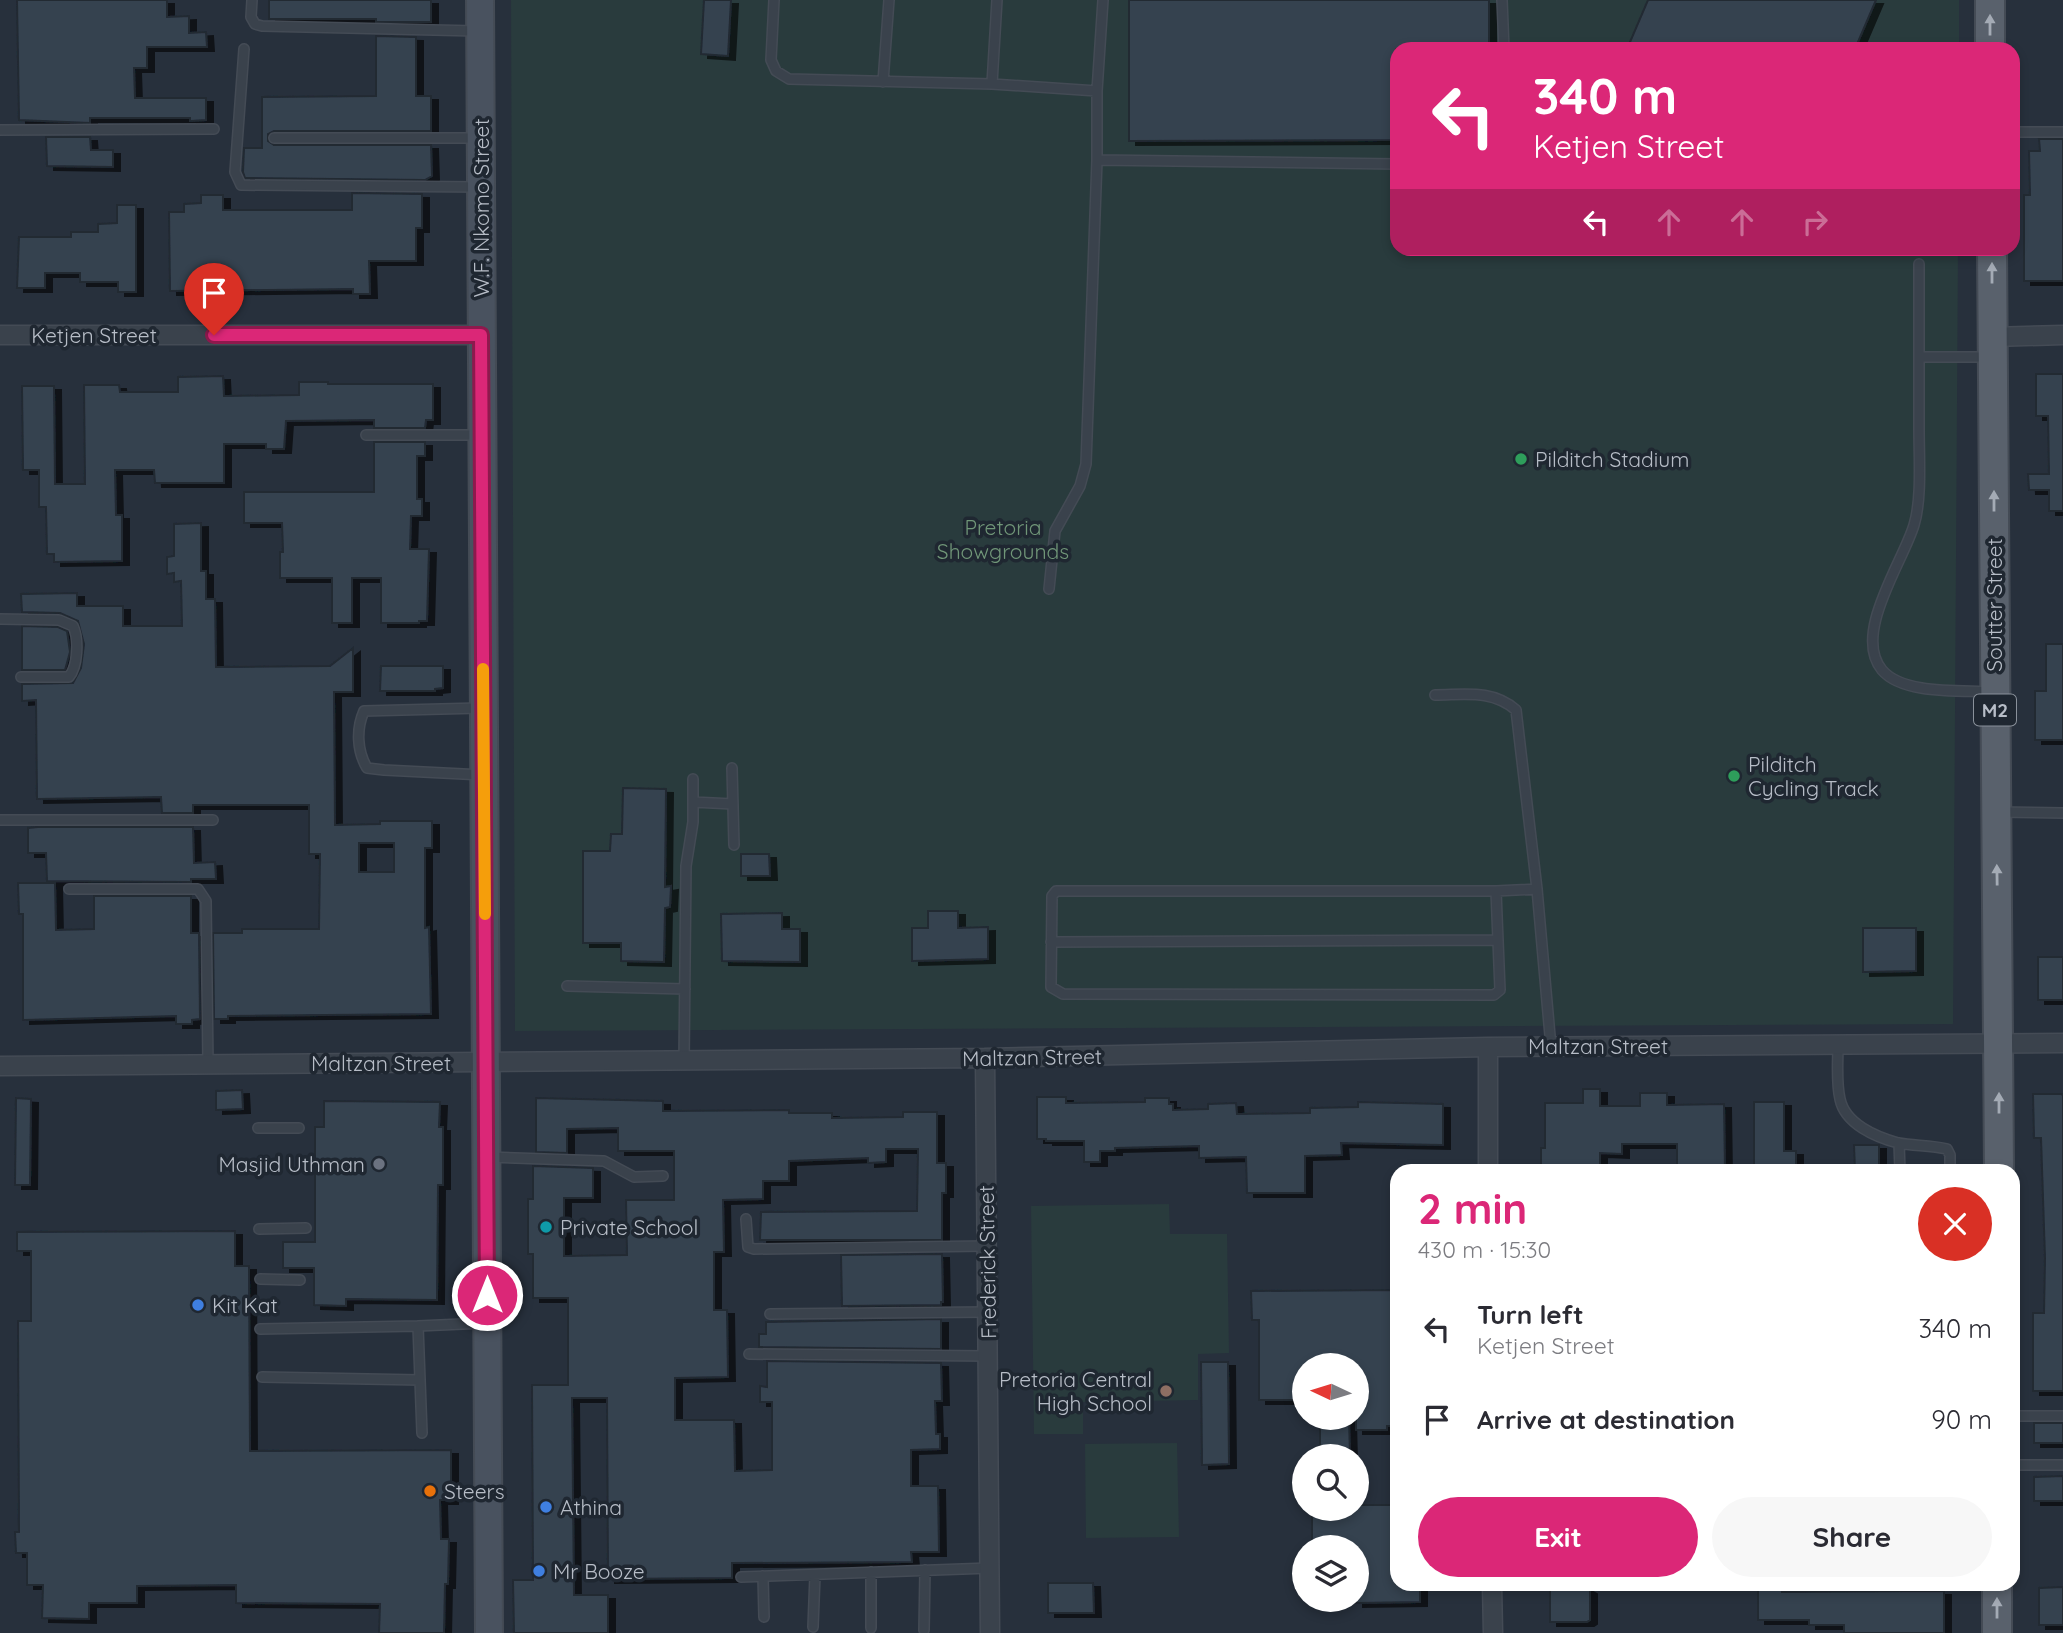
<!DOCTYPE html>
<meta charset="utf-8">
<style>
:root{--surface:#fff;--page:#f7f7f7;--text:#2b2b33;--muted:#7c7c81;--accent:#db2777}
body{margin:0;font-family:Quicksand,sans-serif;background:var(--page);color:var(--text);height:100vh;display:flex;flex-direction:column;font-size:26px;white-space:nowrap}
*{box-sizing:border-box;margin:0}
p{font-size:23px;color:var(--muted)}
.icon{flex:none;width:38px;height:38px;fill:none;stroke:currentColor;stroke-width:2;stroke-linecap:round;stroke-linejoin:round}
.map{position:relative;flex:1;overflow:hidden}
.drawer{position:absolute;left:1390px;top:1164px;width:630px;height:427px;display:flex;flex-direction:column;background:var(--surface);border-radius:21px;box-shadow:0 4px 10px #0003}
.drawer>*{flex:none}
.hud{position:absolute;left:1390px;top:42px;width:630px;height:214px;border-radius:21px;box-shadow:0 4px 10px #0003;background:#db2777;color:#fff;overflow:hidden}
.needle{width:46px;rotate:274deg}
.buttons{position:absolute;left:1292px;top:1353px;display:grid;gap:14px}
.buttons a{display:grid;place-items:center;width:77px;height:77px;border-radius:50%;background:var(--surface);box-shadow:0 4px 10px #0003;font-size:35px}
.pin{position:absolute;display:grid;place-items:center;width:60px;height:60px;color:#fff;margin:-72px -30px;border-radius:50% 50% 50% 0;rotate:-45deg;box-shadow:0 0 7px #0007}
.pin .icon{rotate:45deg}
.me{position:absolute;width:77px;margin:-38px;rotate:0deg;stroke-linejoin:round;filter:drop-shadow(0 0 5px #0008)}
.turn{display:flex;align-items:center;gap:24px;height:147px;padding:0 28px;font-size:32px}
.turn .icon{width:91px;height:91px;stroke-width:2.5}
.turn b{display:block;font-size:49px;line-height:60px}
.lanes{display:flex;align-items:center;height:66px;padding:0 28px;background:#0003;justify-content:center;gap:35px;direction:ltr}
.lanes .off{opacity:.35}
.round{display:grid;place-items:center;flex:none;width:74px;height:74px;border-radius:37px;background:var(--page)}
.summary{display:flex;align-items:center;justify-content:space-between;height:119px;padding:0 28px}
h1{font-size:42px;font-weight:700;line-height:52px;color:var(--accent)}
.primary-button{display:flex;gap:14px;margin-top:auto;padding:14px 28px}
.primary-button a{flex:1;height:80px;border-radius:42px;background:var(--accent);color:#fff;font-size:28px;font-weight:700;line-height:80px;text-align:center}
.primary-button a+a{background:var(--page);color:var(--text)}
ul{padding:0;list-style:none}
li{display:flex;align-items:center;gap:21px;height:91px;padding:0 28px}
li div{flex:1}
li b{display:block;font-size:26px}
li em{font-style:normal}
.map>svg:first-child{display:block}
.green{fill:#293b3d}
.building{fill:#364250;stroke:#212933;stroke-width:2;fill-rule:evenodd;filter:url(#shadow)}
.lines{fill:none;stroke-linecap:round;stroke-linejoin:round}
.service-casing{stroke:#444b55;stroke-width:12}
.minor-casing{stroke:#444b55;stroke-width:21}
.secondary-casing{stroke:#444b55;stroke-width:30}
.primary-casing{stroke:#444b55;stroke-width:32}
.service{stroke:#3a424c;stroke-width:9}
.minor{stroke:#3a424c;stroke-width:18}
.secondary{stroke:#49525f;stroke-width:26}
.primary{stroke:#59616c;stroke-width:28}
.oneway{fill:#a4abb5}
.route-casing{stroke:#8e194d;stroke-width:18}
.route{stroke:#db2777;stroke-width:12}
.slow{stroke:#f59e0b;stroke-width:12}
.leisure-dot{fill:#2e9e5b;stroke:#1f2731;stroke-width:2.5}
.worship-dot{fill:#6b7280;stroke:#1f2731;stroke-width:2.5}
.culture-dot{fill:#0f9aa8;stroke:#1f2731;stroke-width:2.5}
.shop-dot{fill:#3f7fe0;stroke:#1f2731;stroke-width:2.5}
.education-dot{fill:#8d6e63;stroke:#1f2731;stroke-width:2.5}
.food-dot{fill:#e8710a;stroke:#1f2731;stroke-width:2.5}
.labels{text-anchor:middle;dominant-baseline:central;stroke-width:7;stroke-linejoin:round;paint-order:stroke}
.shield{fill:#1f2731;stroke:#89909a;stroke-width:2}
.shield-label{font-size:19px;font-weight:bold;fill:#b7bdc7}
.street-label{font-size:21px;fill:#b7bdc7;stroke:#1f2731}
.poi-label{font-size:21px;fill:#b7bdc7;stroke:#1f2731;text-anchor:start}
.park-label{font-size:21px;fill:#709678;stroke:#1f2731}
</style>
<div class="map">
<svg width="2063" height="1633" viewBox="0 0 2063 1633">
<defs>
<filter id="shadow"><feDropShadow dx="7" dy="4" stdDeviation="0" flood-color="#0009"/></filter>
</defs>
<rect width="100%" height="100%" fill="#27303c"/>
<path class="green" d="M511 0H1959V49H1396V248L1958 249 1953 1024 515 1031Z
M1169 1204 1170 1234H1227L1229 1353 1198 1354V1400L1083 1402V1434H1034L1031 1206Z
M1177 1443 1179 1537 1086 1538 1085 1444Z"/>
<path class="building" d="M17 0H167V17L189 16V33L206 32 207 47H147V68H134L135 98H206V120L190 121V118H90V123L19 120Z
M269 0H431V22H376V19H269Z
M704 0H731L728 56 701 54Z
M1129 0H1489V49H1396V140L1129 141Z
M1648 0H1876L1855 49H1627Z
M376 36 416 37V96H431V131H274L268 134V141L274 145H431L432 176 425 180 245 178 243 172 244 148H262V97L376 96Z
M46 137H90L91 150H113V167L47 166Z
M2039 139H2063V281H2024V195H2030L2029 151H2040Z
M352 193 422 194V228H416V261H369L370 294H353V289L170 291 169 212H184V204L201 203V195H223V210H352Z
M117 205H136V292H118V282H80V273H45V288H17L19 237H71V232H98V224L117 223Z
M2036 374H2063V511H2049V490H2029L2028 474H2049L2048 416H2036Z
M223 376 224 396 299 395V382H328V384H433V420H426L425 428H374V420L286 421 284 449H266V444H224V483H155L154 470H115L116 515H122V561L54 562V554H47L46 507H39V470H23L22 386H54L55 484H85L84 385H119L120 392H178V377Z
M374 442H425V456H417V499H422V516H411L410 549H429L427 621H419V623H381V578H352V623H332V578H280V552H283L282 523H244V492H374Z
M201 523V571H206V599H215L216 667 330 666 353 648V692H334L335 825 380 824V821H432V848H425V928L429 927 431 1014 228 1016V1019H214L213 933H242V929H319L320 854H309V805H193V813H162L161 797 37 799 36 700 22 701V684L73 683 81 668 84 644 78 621 60 613 22 612 21 594 77 593V606H123V626H182L181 581 174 582V573L167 574V557L174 556V524ZM359 843H394V872H359Z
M22 626 58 627 67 631 70 652 65 670H22Z
M2046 644H2063V740H2035V691H2046Z
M381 666H443V688L435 689V691H380Z
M623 788 666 789 665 887 671 886 670 907 665 908 664 962 621 961V943H583V851H610L611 834H622Z
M38 827H193L194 863 215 862 216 879H191V882L47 881 46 853H28V828Z
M741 854H769L770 876H741Z
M18 883H55L56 930 94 929V896H191V933H199L200 1019 192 1020V1024H176V1016L23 1020V914H19Z
M928 911H958V928L988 927V959L912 961V928H928Z
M782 913V929H800V962L722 961 721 914Z
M1863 928H1916V971L1863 972Z
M2038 957H2063V1000H2038Z
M1583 1089H1600V1106H1640V1093H1667V1105L1724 1104 1725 1171H1677V1144H1622V1154L1600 1153V1171H1541V1148H1545V1103H1583Z
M242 1090 243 1109 216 1110V1091Z
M2033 1094H2062L2063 1096V1391H2033V1313H2044L2045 1258 2041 1138H2034Z
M1037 1097H1066V1103L1145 1102V1098H1169V1104H1173V1110L1208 1109V1104L1236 1103 1237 1114 1310 1113V1108L1358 1107V1102L1443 1104V1145L1341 1143 1342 1155 1305 1156V1193H1247L1246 1157 1199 1158V1146L1115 1148V1151H1100V1162H1084V1141H1046V1139H1037Z
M16 1098 31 1099 30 1185H15Z
M536 1098 663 1101V1111L789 1110V1113H832V1118L903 1117V1112H937V1163H946V1193H942V1240H760L761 1212 917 1211 918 1149H886V1162L868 1163V1158L789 1161V1181H763V1199L723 1200 724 1252H714V1310H727L728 1377 675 1378V1420H734L735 1471 772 1470V1402H760V1386L767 1387V1361L941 1363 942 1401H935L936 1434H940V1449L911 1450V1486H938L939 1552H911L912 1562 732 1563V1578L608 1579 607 1398H572L574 1595H608V1633H514L513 1580H533L532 1385H568V1298H533V1254H528V1199H533V1166L593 1168V1198H564V1256L627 1255 626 1200H674V1151H618V1128L567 1129V1153L536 1152Z
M324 1101 440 1102 439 1127H443V1185H438L437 1300 346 1299V1306L314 1305V1268H283V1242H315V1127H324Z
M1754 1102H1784V1151H1796V1171H1754Z
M1854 1145H1879V1171H1855Z
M235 1231V1266H249L250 1451 451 1450V1500H440L441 1539H449L448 1584H445L444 1633H379L380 1604 236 1603V1585L137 1586V1603H89V1619L42 1618 43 1585H27V1553H16L15 1532H19L18 1321H31V1251H17V1232Z
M942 1254 943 1302H941V1305L842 1306 841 1255Z
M1396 1290V1426H1387V1430H1356V1365H1304V1400H1259V1320H1252L1251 1291Z
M941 1319V1349L759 1347V1334H766V1322Z
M1201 1362H1228L1229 1464 1202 1465Z
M1320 1418H1349L1350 1456H1320Z
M2034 1423H2063V1443H2034Z
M2063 1476V1501H2034V1477Z
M1356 1505H1396V1584H1420V1602L1356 1603V1547H1312V1512H1328V1508H1356Z
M1048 1583H1093L1094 1613H1048Z
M1758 1584H1782V1592L1944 1591V1633H1844V1625H1809V1620H1758Z
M2063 1587V1625H2039V1588Z
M1586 1588 1590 1590V1620L1587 1622H1550V1589Z"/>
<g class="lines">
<g class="service-casing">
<path id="service" d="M252 0 251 17 255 24 262 26 477 31
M774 0 771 60 776 71 789 79 992 84 1097 91V160L1086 464 1080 486 1055 531 1049 589
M1502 0 1504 49
M244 49 235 172 241 185 479 187
M883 82 889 0
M992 84 997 0
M1097 91 1103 0
M0 130 214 129
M2012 132H2063
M274 138H479
M1097 160 1396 164
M1919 264C1919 319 1919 374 1919 429 1919 457 1922 499 1914 525 1903 562 1852 634 1882 670 1903 695 1962 690 1993 692
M1919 357H1991
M366 435H480
M0 619 59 620 73 626C79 639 78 666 69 677H21
M1435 695C1464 695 1492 689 1516 710L1537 889 1551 1047
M480 708 364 711C356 729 357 751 367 768L384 770 483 775
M732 768 734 845
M693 802 733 804
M1998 812 2063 813
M0 820H213
M69 889H198L206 901 208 1064
M1496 891 1500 990 1494 995 1063 994 1051 987 1052 896 1056 891H1496L1537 889
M1051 942 1498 940
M567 986 685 989
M1838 1044C1838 1062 1836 1082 1840 1099 1845 1124 1876 1137 1898 1143 1914 1146 1931 1145 1947 1149L1950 1155V1171
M684 1061 686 866 693 822V779
M258 1128H299
M1899 1143 1900 1171
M488 1157 604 1161 634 1177 663 1176
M746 1219 748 1247 754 1249 987 1246
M259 1229 306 1228
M260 1279 300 1280
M770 1314 987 1312
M418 1326 485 1323
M260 1329 418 1326 422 1433
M749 1354 988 1356
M262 1377 420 1380
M2012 1416H2063
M2012 1465H2063
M763 1576 764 1617
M741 1577 990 1568
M813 1627 815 1575
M871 1628V1572
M924 1630 925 1570"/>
</g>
<g class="minor-casing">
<path id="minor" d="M0 335H481
M1992 337 2063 335
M1488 1047V1171
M985 1058 990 1633
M0 1066 985 1058 1488 1047 2063 1043
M1492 1584 1493 1633"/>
</g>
<g class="secondary-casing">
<path id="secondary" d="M480 0 489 1633"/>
</g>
<g class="primary-casing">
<path id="primary" d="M1990 0V49
M1992 248 1999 1171
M1997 1633V1584"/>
</g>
<use href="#service" class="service"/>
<use href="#minor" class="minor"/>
<use href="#secondary" class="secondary"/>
<use href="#primary" class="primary"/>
</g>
<defs><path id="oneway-solid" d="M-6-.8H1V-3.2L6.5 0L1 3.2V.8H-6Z" transform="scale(1.75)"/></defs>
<g class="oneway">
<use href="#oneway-solid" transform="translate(1990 25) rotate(-90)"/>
<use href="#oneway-solid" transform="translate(1992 273) rotate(-90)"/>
<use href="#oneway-solid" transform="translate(1994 501) rotate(-90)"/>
<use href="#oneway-solid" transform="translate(1997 875) rotate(-91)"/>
<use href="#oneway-solid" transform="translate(1999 1103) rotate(-90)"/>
<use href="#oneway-solid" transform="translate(1997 1608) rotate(-90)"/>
</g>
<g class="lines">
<g class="route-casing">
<path id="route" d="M214 335H481L487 1295"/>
</g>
<use href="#route" class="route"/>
<path class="slow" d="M483 669 485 914"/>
</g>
<g class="leisure-dot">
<circle cx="1521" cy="459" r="7"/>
<circle cx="1734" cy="776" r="7"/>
</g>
<circle class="worship-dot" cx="379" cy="1164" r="7"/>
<circle class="culture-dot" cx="546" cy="1227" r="7"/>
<g class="shop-dot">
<circle cx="198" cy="1305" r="7"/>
<circle cx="546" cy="1507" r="7"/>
<circle cx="539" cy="1571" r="7"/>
</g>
<circle class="education-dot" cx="1166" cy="1391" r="7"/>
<circle class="food-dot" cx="430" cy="1491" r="7"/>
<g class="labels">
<rect class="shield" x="1974" y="694.5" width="42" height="31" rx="5"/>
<g class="shield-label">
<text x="1995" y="710">M2</text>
</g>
<g class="street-label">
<text transform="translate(481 208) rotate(-90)">W.F. Nkomo Street</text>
<text x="94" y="335">Ketjen Street</text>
<text transform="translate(1994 605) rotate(-90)">Soutter Street</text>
<text x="1598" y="1046">Maltzan Street</text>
<text transform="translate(1032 1057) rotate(-1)">Maltzan Street</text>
<text x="381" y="1063">Maltzan Street</text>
<text transform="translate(987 1262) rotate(-91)">Frederick Street</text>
</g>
<g class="poi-label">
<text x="1535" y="459">Pilditch Stadium</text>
<text x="1748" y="764">Pilditch<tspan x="1748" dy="24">Cycling Track</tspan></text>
<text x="365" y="1164" text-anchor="end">Masjid Uthman</text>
<text x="560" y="1227">Private School</text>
<text x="212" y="1305">Kit Kat</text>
<text x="1152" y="1379" text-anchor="end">Pretoria Central<tspan x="1152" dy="24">High School</tspan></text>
<text x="444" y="1491">Steers</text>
<text x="560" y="1507">Athina</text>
<text x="553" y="1571">Mr Booze</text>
</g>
<g class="park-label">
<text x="1003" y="527">Pretoria<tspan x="1003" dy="24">Showgrounds</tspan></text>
</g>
</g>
</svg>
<div class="buttons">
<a><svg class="needle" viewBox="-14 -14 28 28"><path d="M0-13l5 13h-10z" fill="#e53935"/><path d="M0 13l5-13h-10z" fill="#7c7c81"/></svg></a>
<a><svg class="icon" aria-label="search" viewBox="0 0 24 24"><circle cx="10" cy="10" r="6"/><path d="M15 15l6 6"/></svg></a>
<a><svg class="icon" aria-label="layers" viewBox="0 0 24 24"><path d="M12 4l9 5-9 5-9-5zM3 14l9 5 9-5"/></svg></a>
</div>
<div class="pin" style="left:214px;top:335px;background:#d93025"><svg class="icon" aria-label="arrive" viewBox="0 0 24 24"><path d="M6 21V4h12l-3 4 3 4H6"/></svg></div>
<svg class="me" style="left:487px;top:1295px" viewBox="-20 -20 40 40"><circle r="17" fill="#db2777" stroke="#fff" stroke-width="3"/><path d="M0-11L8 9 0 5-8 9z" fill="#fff"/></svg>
<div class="hud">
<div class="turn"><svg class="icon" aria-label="left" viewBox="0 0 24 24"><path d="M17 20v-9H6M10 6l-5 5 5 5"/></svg><div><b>340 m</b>Ketjen Street</div></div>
<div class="lanes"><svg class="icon" aria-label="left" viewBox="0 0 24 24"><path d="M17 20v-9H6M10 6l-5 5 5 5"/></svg><svg class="icon off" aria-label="ahead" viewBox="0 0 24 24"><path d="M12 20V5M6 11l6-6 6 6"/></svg><svg class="icon off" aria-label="ahead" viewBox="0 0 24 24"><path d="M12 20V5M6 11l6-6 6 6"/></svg><svg class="icon off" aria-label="right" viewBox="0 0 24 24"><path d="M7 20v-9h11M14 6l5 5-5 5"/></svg></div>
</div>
<section class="drawer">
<div class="summary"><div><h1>2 min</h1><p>430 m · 15:30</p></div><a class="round" style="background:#d93025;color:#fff"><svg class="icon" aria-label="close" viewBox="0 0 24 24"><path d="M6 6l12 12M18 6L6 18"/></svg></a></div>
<ul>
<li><svg class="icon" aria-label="left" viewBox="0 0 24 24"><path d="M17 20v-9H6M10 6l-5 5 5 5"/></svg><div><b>Turn left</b><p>Ketjen Street</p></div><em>340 m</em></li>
<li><svg class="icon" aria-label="arrive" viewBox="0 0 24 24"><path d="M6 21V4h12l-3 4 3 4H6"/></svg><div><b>Arrive at destination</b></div><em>90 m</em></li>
</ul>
<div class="primary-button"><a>Exit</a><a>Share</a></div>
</section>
</div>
